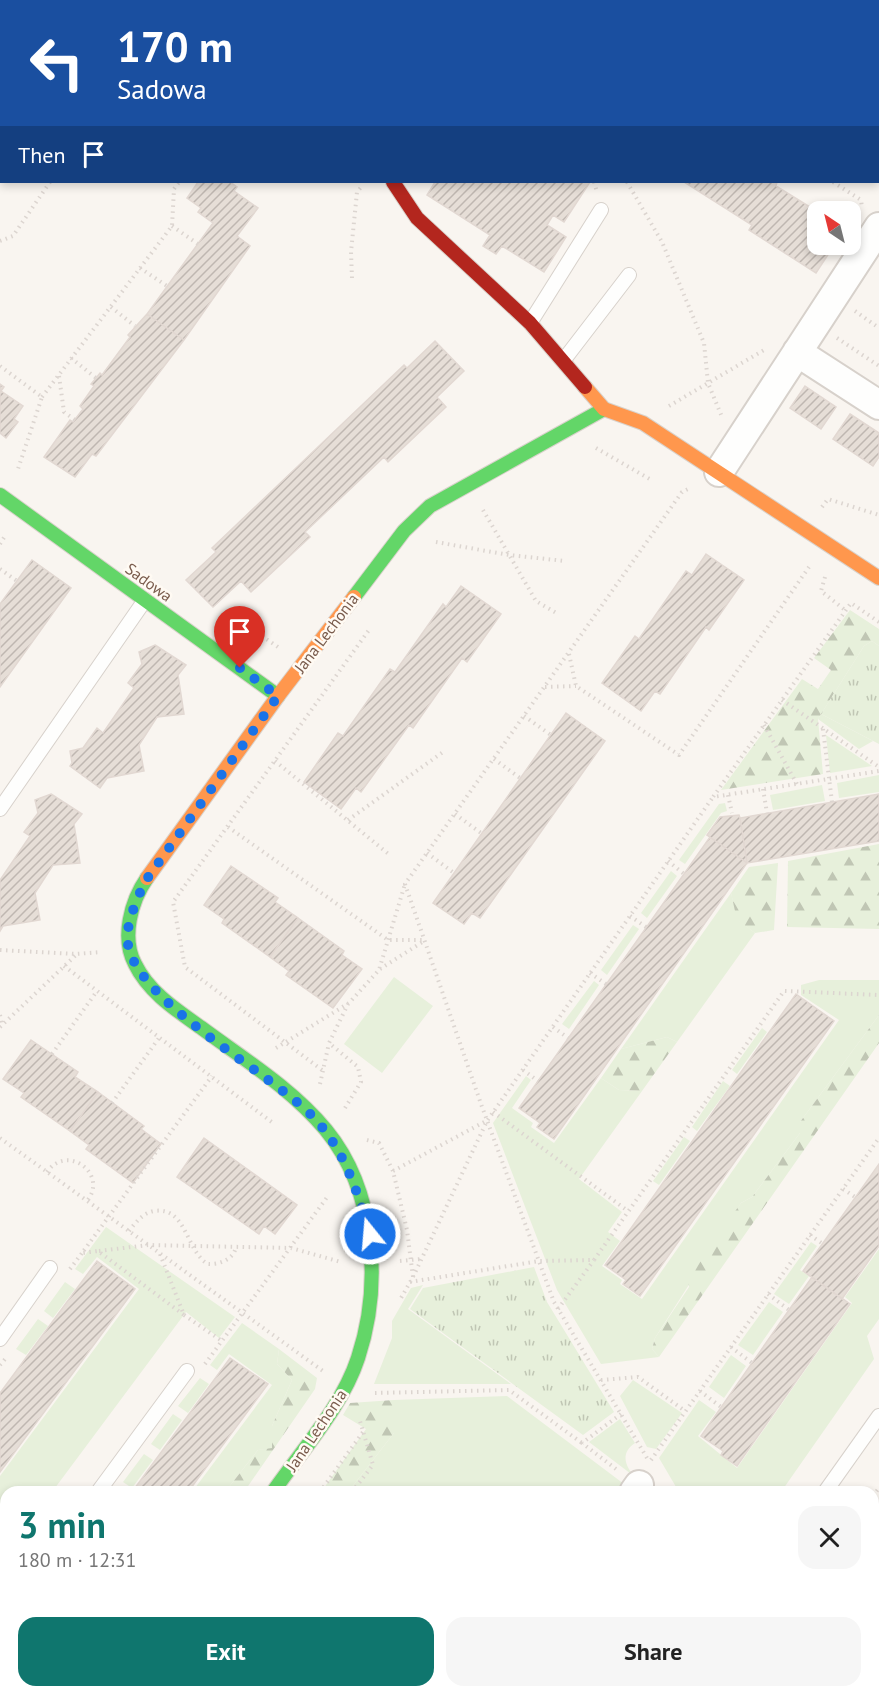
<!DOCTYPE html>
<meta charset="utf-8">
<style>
:root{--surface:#fff;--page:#f6f6f6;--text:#222;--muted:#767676;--accent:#0f766e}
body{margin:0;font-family:"PT Sans",sans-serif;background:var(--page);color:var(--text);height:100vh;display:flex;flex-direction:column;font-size:22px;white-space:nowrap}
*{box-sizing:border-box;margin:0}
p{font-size:20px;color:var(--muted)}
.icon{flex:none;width:33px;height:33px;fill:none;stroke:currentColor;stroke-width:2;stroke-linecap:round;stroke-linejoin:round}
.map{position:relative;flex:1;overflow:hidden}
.panel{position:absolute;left:0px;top:1486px;width:879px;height:212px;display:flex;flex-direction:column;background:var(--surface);border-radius:18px 18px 0 0;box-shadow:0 3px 9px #0003}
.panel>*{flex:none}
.hud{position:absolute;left:0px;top:0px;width:879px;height:183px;box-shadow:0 3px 9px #0003;background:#1a4fa0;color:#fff;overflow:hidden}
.needle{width:39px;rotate:325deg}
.buttons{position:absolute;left:807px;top:201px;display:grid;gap:12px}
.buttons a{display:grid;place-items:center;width:54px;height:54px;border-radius:12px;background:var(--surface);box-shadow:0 3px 9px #0003;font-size:30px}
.pin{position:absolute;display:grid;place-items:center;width:51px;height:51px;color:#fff;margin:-62px -26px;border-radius:50% 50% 50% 0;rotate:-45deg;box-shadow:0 0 6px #0007}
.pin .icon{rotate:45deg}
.me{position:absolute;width:66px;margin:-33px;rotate:343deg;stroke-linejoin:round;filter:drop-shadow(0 0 4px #0008)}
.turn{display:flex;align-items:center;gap:21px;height:126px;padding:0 18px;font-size:27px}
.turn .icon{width:78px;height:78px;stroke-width:2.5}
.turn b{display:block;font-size:42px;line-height:51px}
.then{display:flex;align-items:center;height:57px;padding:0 18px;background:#0003;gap:12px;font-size:22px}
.round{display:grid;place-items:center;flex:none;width:63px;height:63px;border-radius:18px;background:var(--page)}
.headline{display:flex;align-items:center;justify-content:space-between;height:102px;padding:0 18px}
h1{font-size:36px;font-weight:600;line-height:45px;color:var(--accent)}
.action{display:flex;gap:12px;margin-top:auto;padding:12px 18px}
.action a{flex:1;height:69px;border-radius:18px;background:var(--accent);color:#fff;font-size:24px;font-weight:600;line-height:69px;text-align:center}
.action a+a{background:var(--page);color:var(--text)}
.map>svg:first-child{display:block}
.green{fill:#e7f0db}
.forest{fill:url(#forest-firs)}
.park{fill:url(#park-tufts)}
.building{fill:url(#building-hatch);stroke:#e2d8d2;stroke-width:1.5}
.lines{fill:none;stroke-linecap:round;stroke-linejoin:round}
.lane-casing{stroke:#d7d1cb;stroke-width:16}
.street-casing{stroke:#d7d1cb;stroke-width:32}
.fast-casing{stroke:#d9d2cb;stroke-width:16}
.slow-casing{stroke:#d9d2cb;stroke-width:16}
.jam-casing{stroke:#d9d2cb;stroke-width:16}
.path{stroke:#dcd5d0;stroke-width:4;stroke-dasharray:1.5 4.5;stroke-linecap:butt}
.lane{stroke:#fefefd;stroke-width:14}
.street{stroke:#fefefd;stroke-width:28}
.fast{stroke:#63d668;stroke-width:14}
.slow{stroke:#ff974d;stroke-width:14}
.jam{stroke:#b3261e;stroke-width:14}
.route{stroke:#1a73e8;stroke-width:10;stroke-dasharray:0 18}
.labels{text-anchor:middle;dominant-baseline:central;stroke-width:5;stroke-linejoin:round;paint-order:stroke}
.street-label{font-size:16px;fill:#7a5c4d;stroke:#fffaf3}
</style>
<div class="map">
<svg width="879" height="1697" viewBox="0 0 879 1697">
<defs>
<pattern id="forest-firs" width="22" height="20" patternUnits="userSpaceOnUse" patternTransform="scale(1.5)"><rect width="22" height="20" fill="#e7f0db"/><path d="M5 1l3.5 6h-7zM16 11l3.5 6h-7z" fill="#c0c6b4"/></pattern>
<pattern id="park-tufts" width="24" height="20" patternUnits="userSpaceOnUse" patternTransform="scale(1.5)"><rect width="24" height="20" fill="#e7f0db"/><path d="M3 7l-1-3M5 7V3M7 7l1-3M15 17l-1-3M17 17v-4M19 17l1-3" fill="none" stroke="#c0c6b4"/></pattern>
<pattern id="building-hatch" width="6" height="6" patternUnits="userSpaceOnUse" patternTransform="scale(1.5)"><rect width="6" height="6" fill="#e6ded7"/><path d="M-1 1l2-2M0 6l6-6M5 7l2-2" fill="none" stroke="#bfb7b1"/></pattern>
</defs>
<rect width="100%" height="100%" fill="#f9f5f0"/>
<path class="green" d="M821 714 873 741 859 749 818 719Z
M826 735 872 766 830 773Z
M879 775V792L839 798 837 783Z
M822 785 825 801 773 810 770 795Z
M725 803 727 811 721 813 685 864 679 860 719 804Z
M671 871 677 876 647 918 641 913Z
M731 893 738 920 755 933 677 1042 667 1037 621 1049Z
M633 925 639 929 607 975 601 970Z
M394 977 433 1006 382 1073 344 1044Z
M819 980H879V1015L800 1122V1133L752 1197 741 1203 655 1338 652 1349 659 1357 601 1364 557 1290 493 1123 526 1076 531 1080 512 1108 533 1123 531 1127 554 1143 601 1078 619 1090 642 1091 579 1179 622 1212 608 1232 620 1241 602 1266 622 1280 620 1284 642 1299 839 1020 801 995V985Z
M594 981 599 985 569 1029 562 1024Z
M762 1028 767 1032 737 1074 732 1070Z
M723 1081 730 1086 697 1131 692 1127Z
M684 1137 690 1141 659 1185 653 1181Z
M106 1227 235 1317 219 1338 186 1312 52 1492H6V1554L0 1562V1476L139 1289 97 1257 83 1274 75 1269Z
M811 1242 817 1246 800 1270 809 1276 789 1304 774 1294Z
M879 1249V1319L867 1336 874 1359 781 1492H744L725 1489 724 1492H679L659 1458 699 1400 716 1412 698 1436 737 1468 852 1303 845 1297Z
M65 1282 75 1289 53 1318 44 1311Z
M423 1285 408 1309 511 1384H374L392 1338V1321L411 1288Z
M769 1302 783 1312 753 1355 738 1345Z
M38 1319 48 1326 26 1355 16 1349Z
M242 1323 279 1349 277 1364 292 1380 272 1426V1449L258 1450 225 1492H192L272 1385 229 1354 217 1370 210 1365Z
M731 1355 746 1366 724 1398 709 1387Z
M200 1378 209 1384 188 1413 178 1406Z
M633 1380 682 1413 656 1449 647 1447 620 1396Z
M507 1396 628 1487 625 1492H348L394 1433V1400Z
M173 1414 182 1420 160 1450 151 1444Z
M620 1419 635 1443C620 1453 625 1466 635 1477L589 1442Z
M144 1454 153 1460 132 1488 123 1482Z
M879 1608V1697H832L830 1692H873V1617Z
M206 1692H564L561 1697H258L252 1693 249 1697H214Z"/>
<path class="forest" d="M850 610 879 629V646L872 641 864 646 818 719 823 774 721 790 802 679 818 689 831 670 814 658Z
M879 844V929L787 927 788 861Z
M778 863 774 930 755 933 737 920 731 893 749 867Z
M879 1015V1043L659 1357 652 1349 655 1338 689 1287 688 1277 741 1203 752 1197 800 1133V1122Z
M667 1037 677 1042 642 1091 619 1090 601 1078 621 1049Z
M279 1349 317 1378 315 1389 244 1492H225L258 1450 272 1448V1426L292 1380 277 1364Z
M394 1400V1433L348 1492H321L366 1429 343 1415 350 1403Z"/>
<path class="park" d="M872 641 879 646V744L821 714 864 646Z
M534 1267 547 1302 614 1412 583 1435 410 1309 423 1288Z"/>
<path class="building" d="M60 0H132L134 2H58Z
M546 0H631L630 2Z
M198 182H230L237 187 234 191 258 208 237 236 250 246 184 340 147 314 213 223 198 212 201 208 187 198Z
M435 182H590L564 222 553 215 547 225 566 237 544 272 502 246 496 254 483 246 490 235 427 195Z
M684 182H777L776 186 818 212V244H835L816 273 749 230 752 225Z
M147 314 184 340 96 456 92 454 75 477 44 457 70 420 73 422 83 409 80 406 94 386 91 384 100 373 102 375 130 337 128 335Z
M435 341 464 371 437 397 446 407 388 462 384 457 305 532 310 537 251 592 241 581 213 607 186 580 216 552 212 548 404 365 407 368Z
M0 384 4 387 1 391 23 406 14 419 18 422 6 438 0 433Z
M805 386 836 407 821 429 790 408Z
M850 414 879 433V457L873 466 833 439Z
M706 554 744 580 709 630 706 627 660 694 655 691 641 711 602 683 635 636 639 639 686 571 692 575Z
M32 560 71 588 0 687V604Z
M461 586 501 614 467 662 462 658 413 728 409 725 361 792 356 788 341 809 304 782 338 733 343 736 390 669 395 672 443 604 446 607Z
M155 645 186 665 178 675 184 714 157 717 139 745 144 771 107 778 100 788 70 766 72 763 70 751 83 748 97 728 103 733 134 688 128 683 142 664 139 652Z
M566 713 605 741 480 918 472 913 464 924 433 903Z
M51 794 82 814 74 824 80 863 53 865 35 893 40 920 3 926 0 931V880L30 836 24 832 38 813 35 800Z
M879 794V841L747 863 740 818Z
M739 815 740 818 747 863 707 835 720 817Z
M710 837 747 863 554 1139 537 1127 540 1123 519 1108Z
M231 866 278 898 275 902 298 918 270 957 222 923 224 919 204 905Z
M298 918 344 951 342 955 362 969 333 1008 286 975 289 971 270 957Z
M796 994 834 1021 640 1296 623 1284 626 1280 605 1265Z
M31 1040 78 1072 75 1077 98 1092 70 1131 21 1097 24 1093 3 1079Z
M98 1092 144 1126 141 1129 161 1144 133 1183 86 1149 89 1145 70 1131Z
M204 1138 297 1205 275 1234 264 1226 259 1234 177 1177Z
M879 1164V1246L842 1299 803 1271Z
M97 1261 135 1289 0 1472V1393Z
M812 1277 850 1304 737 1466 721 1455 723 1451 701 1436Z
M230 1358 268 1384 188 1492H132Z
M879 1521V1602L873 1611V1529Z
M680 1692H715L722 1697H677Z"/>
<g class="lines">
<g class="lane-casing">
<path id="lane" d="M0 55 2 56
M530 323 601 210
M563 361 629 275
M0 809 145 600
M0 1339 50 1268
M98 1492 187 1371
M825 1492 879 1416
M0 1625 6 1617
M607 1697 611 1692"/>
</g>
<g class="street-casing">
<path id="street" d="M461 2 462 0
M797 352 879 405
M719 472 879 227
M634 1492 639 1485
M0 1660 6 1665
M43 1692 49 1697
M130 1697 133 1692"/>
</g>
<g class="fast-casing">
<path id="fast" d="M0 495 278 696
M354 597 404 531 430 506 604 409
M147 878C131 901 121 938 135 964 149 993 178 1011 203 1029 245 1060 292 1089 326 1130 376 1191 382 1285 358 1358 342 1407 302 1450 273 1492"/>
</g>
<g class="slow-casing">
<path id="slow" d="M585 387 604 409 643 423 879 578
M147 878 278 696 354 597"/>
</g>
<g class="jam-casing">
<path id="jam" d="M393 182 417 218 530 323 585 387"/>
</g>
<path class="path" d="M165 0 167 2
M672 0 675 2
M868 0V2
M5 2V0
M275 2 276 0
M524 2 525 0
M640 2V0
M829 2 830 0
M0 13 2 14
M878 86 879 100
M0 142 2 141
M594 182 597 192
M627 182 662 242 704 343 708 383 722 417
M833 182 861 200 862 207
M172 226 198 244
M0 241 13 236 50 182
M140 268 167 286
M352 278 351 252 357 192 363 185
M111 307 135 326
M855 311 879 328
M837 338 879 366
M71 358 96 378
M0 366 42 397 17 472
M59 376 64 412 75 420
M42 397 172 226 174 189 179 182
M669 406 764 350
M596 448 653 481
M822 507 828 499 879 515
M483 510 536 601 558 614
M436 542 509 555 565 561
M0 544 5 536
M0 569 17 581
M825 577 821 591 845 610
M221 619 231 615 278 647
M879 622 851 603 713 797 879 771
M569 654 576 686 679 755 809 567
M545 687 576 686
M782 700 879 767
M524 716 551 735
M764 725 797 784
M823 729 832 802
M494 759 520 778
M275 761 391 856
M763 789 767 813
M728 795 732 813
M455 814 481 833
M348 820 443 752
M228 827 388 940H424
M427 853 454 873
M668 861 684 874
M630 916 646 927
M0 950 76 954 101 952
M64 966 273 1123
M380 969 424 941
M590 973 606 984
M0 1015 2 1025
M0 1027 76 955
M553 1027 568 1038
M276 1048 349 1003 379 970 405 884
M52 1054 97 991
M322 1070 185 967 173 902 369 630
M523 1070 538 1081
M320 1084 329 1043
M112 1103 159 1038
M345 1108 361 1082 358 1067 329 1043 348 1004
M493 1112 628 1211
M0 1138 323 1371
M367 1140 379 1143 393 1171 407 1230 413 1277 401 1298
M393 1171 486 1121
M47 1172C67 1143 109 1174 87 1201
M843 1189 855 1197
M129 1231C136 1222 143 1213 154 1211 187 1206 186 1252 208 1264 219 1265 234 1259 236 1247
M810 1235 823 1244
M99 1251 148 1245 291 1248 341 1262
M160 1254 184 1315 98 1251 82 1253 212 1076
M400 1261 421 1259
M70 1269 82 1253
M413 1277 487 1121 713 797
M410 1282 539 1261 594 1260 784 991 879 995
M768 1294 789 1310
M558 1309 594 1260
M184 1315 222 1341
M731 1347 752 1363
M205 1364 328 1196
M0 1365 6 1358
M601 1380 638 1377 685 1411
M700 1391 721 1407
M375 1393 509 1390 582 1443
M647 1458 554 1302 481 1104 405 884 682 492 690 488
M651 1460 879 1138
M616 1469 582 1443 621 1414
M320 1492 363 1432
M352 1492 373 1465 360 1421
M873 1496 879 1488
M0 1546 6 1545
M720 1692 727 1697
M787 1692 788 1697
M83 1697 87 1692
M644 1697 648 1692"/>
<use href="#lane" class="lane"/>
<use href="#street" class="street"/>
<use href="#fast" class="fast"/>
<use href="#slow" class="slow"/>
<use href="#jam" class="jam"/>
</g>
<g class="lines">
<path class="route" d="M240 668 278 696 144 883C136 903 123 928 129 949 143 1003 263 1070 306 1110 343 1144 356 1188 370 1234"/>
</g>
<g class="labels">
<g class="street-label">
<text transform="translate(149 582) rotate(36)">Sadowa</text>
<text transform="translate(326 633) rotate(-53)">Jana Lechonia</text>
<text transform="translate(316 1430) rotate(-56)">Jana Lechonia</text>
</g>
</g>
</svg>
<div class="buttons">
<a><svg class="needle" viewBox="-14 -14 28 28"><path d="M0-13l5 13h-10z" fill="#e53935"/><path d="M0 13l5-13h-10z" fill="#767676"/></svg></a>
</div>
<div class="pin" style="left:240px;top:668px;background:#d93025"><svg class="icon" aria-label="arrive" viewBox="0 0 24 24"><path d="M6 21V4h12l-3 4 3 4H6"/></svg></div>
<svg class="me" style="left:370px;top:1234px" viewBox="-20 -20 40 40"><circle r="17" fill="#1a73e8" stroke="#fff" stroke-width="3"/><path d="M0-11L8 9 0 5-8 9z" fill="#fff"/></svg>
<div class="hud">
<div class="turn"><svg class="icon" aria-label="left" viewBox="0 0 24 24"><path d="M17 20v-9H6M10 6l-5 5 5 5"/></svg><div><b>170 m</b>Sadowa</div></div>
<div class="then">Then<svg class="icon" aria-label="arrive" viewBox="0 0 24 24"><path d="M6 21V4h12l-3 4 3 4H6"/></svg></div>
</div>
<section class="panel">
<div class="headline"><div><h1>3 min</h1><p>180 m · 12:31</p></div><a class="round"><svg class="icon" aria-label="close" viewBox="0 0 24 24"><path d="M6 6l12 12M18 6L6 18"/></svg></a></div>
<div class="action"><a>Exit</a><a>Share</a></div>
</section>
</div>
